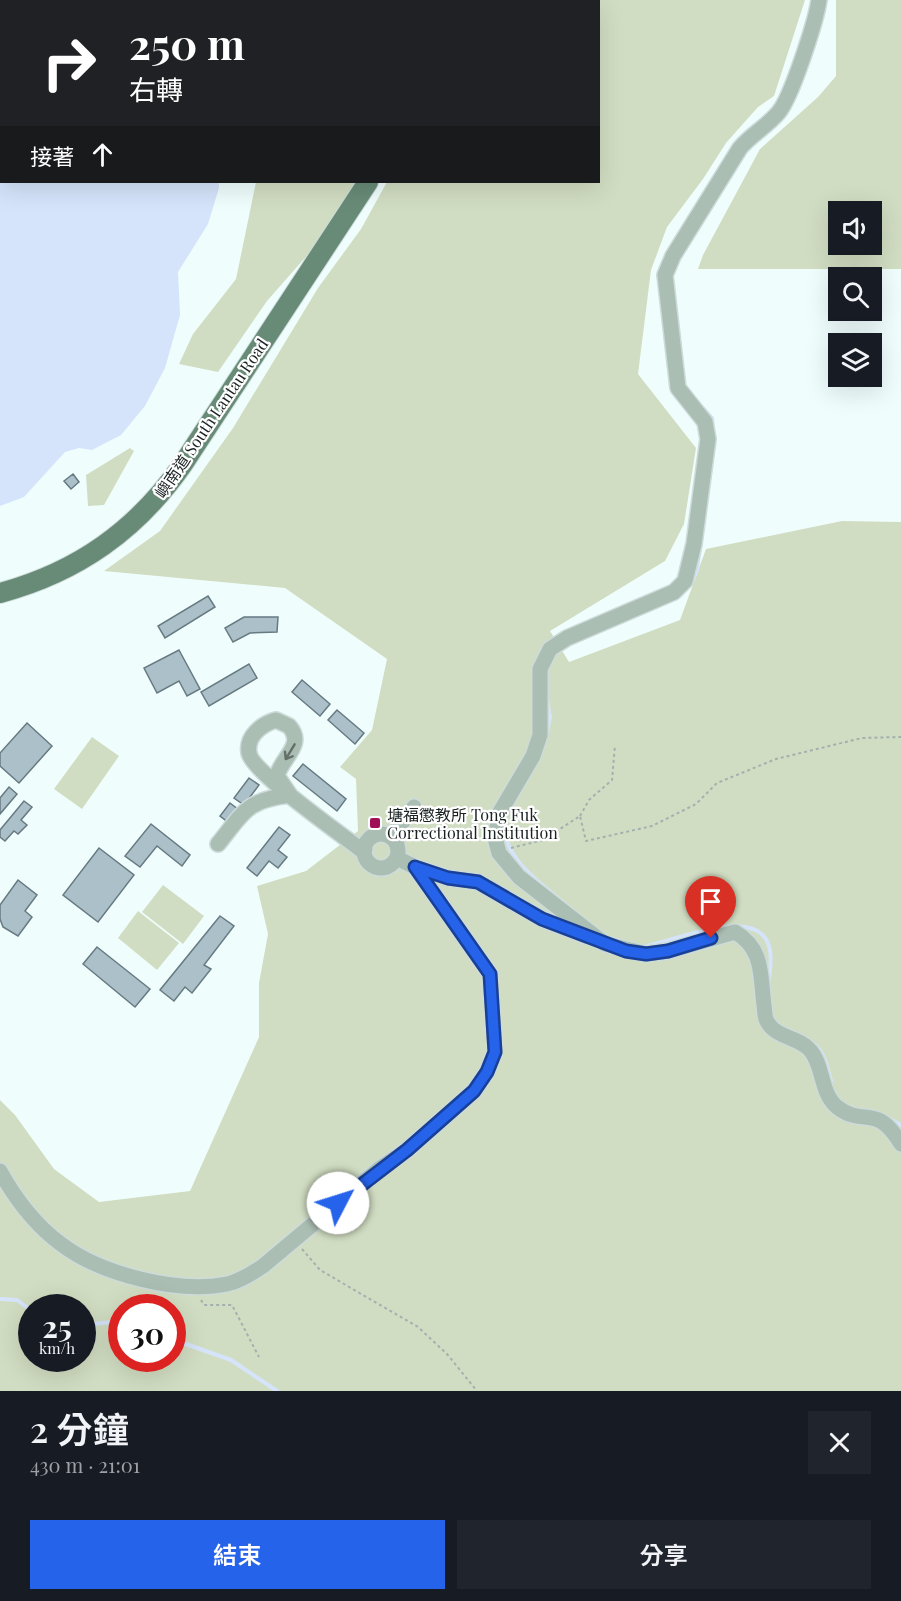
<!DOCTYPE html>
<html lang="zh-TW">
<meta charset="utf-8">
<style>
:root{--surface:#171b24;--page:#20242c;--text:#f1f3f6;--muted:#9ea1a6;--accent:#2563eb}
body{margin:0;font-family:"Playfair Display","Noto Sans TC",serif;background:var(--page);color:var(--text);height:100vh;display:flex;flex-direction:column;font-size:22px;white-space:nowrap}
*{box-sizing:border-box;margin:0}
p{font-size:20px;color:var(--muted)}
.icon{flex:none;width:33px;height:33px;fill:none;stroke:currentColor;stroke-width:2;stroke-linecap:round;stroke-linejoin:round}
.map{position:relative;height:1391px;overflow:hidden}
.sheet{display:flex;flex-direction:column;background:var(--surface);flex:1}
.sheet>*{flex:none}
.guide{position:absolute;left:0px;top:0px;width:600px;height:183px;box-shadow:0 6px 24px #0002;background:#202124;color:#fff;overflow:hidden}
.tools{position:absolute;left:828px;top:201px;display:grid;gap:12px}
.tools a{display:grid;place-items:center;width:54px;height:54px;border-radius:0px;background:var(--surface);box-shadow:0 6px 24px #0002;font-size:30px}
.speed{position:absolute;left:18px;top:1294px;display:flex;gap:12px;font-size:30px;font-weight:700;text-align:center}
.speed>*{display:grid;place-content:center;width:78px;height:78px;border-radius:50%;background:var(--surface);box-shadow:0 6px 24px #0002;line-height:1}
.speed small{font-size:15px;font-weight:400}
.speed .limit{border:9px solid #d22;background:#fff;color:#111}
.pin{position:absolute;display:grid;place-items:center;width:51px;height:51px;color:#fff;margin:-62px -26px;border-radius:50% 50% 50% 0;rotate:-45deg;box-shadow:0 0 6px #0007}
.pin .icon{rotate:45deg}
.me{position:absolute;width:66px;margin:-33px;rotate:50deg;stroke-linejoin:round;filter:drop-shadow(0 0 4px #0008)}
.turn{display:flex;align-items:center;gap:21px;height:126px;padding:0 30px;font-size:27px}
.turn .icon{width:78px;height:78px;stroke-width:2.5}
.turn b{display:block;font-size:42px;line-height:51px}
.then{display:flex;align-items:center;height:57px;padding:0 30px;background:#0003;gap:12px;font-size:22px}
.round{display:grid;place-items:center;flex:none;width:63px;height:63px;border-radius:0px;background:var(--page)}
.overview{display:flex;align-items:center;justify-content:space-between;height:102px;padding:0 30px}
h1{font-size:36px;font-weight:600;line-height:45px}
.cta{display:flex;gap:12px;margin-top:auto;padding:12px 30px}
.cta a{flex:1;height:69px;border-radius:0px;background:var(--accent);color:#fff;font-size:24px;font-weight:600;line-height:69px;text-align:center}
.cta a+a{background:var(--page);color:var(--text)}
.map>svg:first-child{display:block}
.green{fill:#d1ddc2;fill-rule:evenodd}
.water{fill:#d5e4fb}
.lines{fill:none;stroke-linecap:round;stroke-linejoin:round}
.stream{stroke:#d5e4fb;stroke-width:4}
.building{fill:#acc0c9;stroke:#677a82;stroke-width:1.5}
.minor-casing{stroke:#cddbda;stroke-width:18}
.major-casing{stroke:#cddbda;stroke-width:22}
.path{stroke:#a3b0af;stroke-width:2;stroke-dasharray:3 3;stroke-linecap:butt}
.minor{stroke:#abbeb3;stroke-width:15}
.major{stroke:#688b77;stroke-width:20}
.oneway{stroke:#62706a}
.route-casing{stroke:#184099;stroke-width:15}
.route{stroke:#2563eb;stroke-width:10}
.poi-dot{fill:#a11056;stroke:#fff;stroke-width:2}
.labels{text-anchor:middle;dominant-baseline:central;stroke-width:4.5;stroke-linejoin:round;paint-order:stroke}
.street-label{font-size:16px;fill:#192221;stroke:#fff}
.poi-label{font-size:16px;fill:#192221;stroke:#fff;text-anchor:start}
</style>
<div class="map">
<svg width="901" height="1391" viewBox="0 0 901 1391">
<rect width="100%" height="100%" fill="#effefd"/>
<path class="green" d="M202 0H404L405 1 204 2Z
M435 0H805L774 96 758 107 726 143 703 179 667 227 651 270 638 374 696 448 684 524 665 561 550 631 569 662 680 620 706 549 842 521 901 522V1391H0V1100L15 1115 54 1169 99 1202 190 1191 259 1037V983L268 934 257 886 306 871 358 831 356 779 340 767 372 730 387 659 285 588 104 571 160 531 233 428 318 288 361 229 387 182H598V2ZM32 1308H82V1359H32ZM122 1308H172V1359H122Z
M836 0H901V269H698L703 255 760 149 818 97 836 76ZM838 212H872V244H838Z
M256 182H356L332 227 267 301 218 372 179 364 193 334 236 279Z
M130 448 134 451 104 505 88 506 86 475Z
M92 737 119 756 82 809 54 789Z
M163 885 204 916 183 944 142 912Z
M138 911 179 943 157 970 118 938Z"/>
<path class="water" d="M0 0 165 1 2 2V182H219V188L208 224 178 272 180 315 165 368 145 406 121 435 92 450 79 448 65 452 24 497 0 506Z"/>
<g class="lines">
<path class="stream" d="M781 120 795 96
M704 409 712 418 714 439
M691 584 697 570 700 548
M546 737 550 717 547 700
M504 824C504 862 545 886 571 909
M642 947C671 943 763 900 770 951 772 961 770 972 768 983
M810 1041C824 1049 827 1066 831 1081
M886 1117 901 1125
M0 1299 17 1300 32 1311
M82 1325 113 1322 122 1324
M172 1339 231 1360 277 1391"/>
</g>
<path class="building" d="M73 474 79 482 71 489 64 481Z
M208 596 215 607 165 638 158 626Z
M244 617H278L277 632 250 633 233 642 225 628Z
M179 650 200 689 187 696 179 681 157 693 144 668Z
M249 664 257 678 209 706 201 692Z
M302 680 330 704 320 716 292 692Z
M337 710 364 733 355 744 328 720Z
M27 723 52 746 19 783 0 766V753Z
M303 764 346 799 337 811 293 776Z
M249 778 259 785 244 805 234 798Z
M9 787 17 794 0 814V798Z
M24 801 32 807 21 820 27 825 18 834 14 831 5 841 0 837V830Z
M230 803 239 810 229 823 220 816Z
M151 824 190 855 182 866 157 846 140 867 125 856Z
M279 827 290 835 278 850 287 857 278 868 269 861 257 876 247 868Z
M99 848 134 875 98 922 63 895Z
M18 880 37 895 25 911 32 917 18 936 3 927 0 919V905Z
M220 916 234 926 204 965 211 969 192 993 185 987 174 1001 160 990Z
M97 947 150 989 135 1007 83 964Z"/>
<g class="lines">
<g class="minor-casing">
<path id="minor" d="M819 0C816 21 791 99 778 113 767 126 751 135 740 148L673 256 665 275 678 388 705 422 708 439 694 544 685 581 674 592 567 638 550 649 540 669V735L533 756 500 812 495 838 499 853 519 877 605 944 647 954 668 951 735 932C764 949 760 975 764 1005 765 1011 764 1018 768 1023 777 1038 799 1037 810 1050 824 1066 820 1093 837 1107 864 1128 876 1102 901 1144
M290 795 277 776C281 758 306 745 289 726L276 720C262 724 246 736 249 753 252 772 341 834 360 849H365
M364 851a17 17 0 1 1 34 0a17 17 0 1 1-34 0Z
M391 837 414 807
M218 844C244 812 246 800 290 795
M415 867 448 878 478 882 542 919 586 936
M0 1171C16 1200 34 1224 61 1244 100 1274 178 1294 227 1284 241 1281 252 1273 263 1266L379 1169 407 1150 474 1091 487 1072 495 1052 490 974 415 867 397 858"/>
</g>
<g class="major-casing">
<path id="major" d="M418 0V2
M0 593C78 572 137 530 183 464L368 182"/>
</g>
<path class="path" d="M580 816 589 800 612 780 615 745
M511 848 543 840 580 816 586 841 652 826 696 804 717 783 776 759 862 738 901 737
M302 1249 320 1270 418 1327 447 1354 477 1391
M201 1300 204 1305H232L259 1357"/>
<use href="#minor" class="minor"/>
<use href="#major" class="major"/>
</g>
<defs><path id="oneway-shaft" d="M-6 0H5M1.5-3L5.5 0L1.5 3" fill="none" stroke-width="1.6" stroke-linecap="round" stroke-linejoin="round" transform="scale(1.5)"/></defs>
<use class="oneway" href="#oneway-shaft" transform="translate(290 752) rotate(121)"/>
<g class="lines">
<g class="route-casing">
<path id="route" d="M338 1203 407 1150 474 1091 487 1072 495 1052 490 974 415 867 448 878 478 882 542 919 626 951 646 954 668 951 711 938"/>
</g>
<use href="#route" class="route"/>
</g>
<rect class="poi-dot" x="369" y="817" width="12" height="12" rx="3"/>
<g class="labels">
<g class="street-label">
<text transform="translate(211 418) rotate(-56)">嶼南道 South Lantau Road</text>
</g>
<g class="poi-label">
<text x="387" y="814">塘福懲教所 Tong Fuk<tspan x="387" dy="18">Correctional Institution</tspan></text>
</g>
</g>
</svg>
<div class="tools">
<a><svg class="icon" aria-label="sound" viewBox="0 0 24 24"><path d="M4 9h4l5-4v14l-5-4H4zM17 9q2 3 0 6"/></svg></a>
<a><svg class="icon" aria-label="search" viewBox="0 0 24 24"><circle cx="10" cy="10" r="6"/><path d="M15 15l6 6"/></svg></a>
<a><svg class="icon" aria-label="layers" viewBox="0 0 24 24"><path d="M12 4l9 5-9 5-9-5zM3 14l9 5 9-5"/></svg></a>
</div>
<div class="speed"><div>25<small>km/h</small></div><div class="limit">30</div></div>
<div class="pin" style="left:711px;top:938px;background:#d93025"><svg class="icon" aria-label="arrive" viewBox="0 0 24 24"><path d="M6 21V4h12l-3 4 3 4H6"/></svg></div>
<svg class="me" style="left:338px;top:1203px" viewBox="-20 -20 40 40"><circle r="19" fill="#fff"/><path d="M0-13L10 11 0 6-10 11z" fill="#2563eb"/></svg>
<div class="guide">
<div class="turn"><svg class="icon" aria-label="right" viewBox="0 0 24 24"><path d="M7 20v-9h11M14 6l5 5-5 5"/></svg><div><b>250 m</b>右轉</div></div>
<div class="then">接著<svg class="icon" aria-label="ahead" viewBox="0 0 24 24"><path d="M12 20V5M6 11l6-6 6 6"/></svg></div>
</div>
</div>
<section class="sheet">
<div class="overview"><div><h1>2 分鐘</h1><p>430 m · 21:01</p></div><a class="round"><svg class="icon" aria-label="close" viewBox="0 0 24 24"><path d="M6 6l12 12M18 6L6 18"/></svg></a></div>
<div class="cta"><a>結束</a><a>分享</a></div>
</section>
